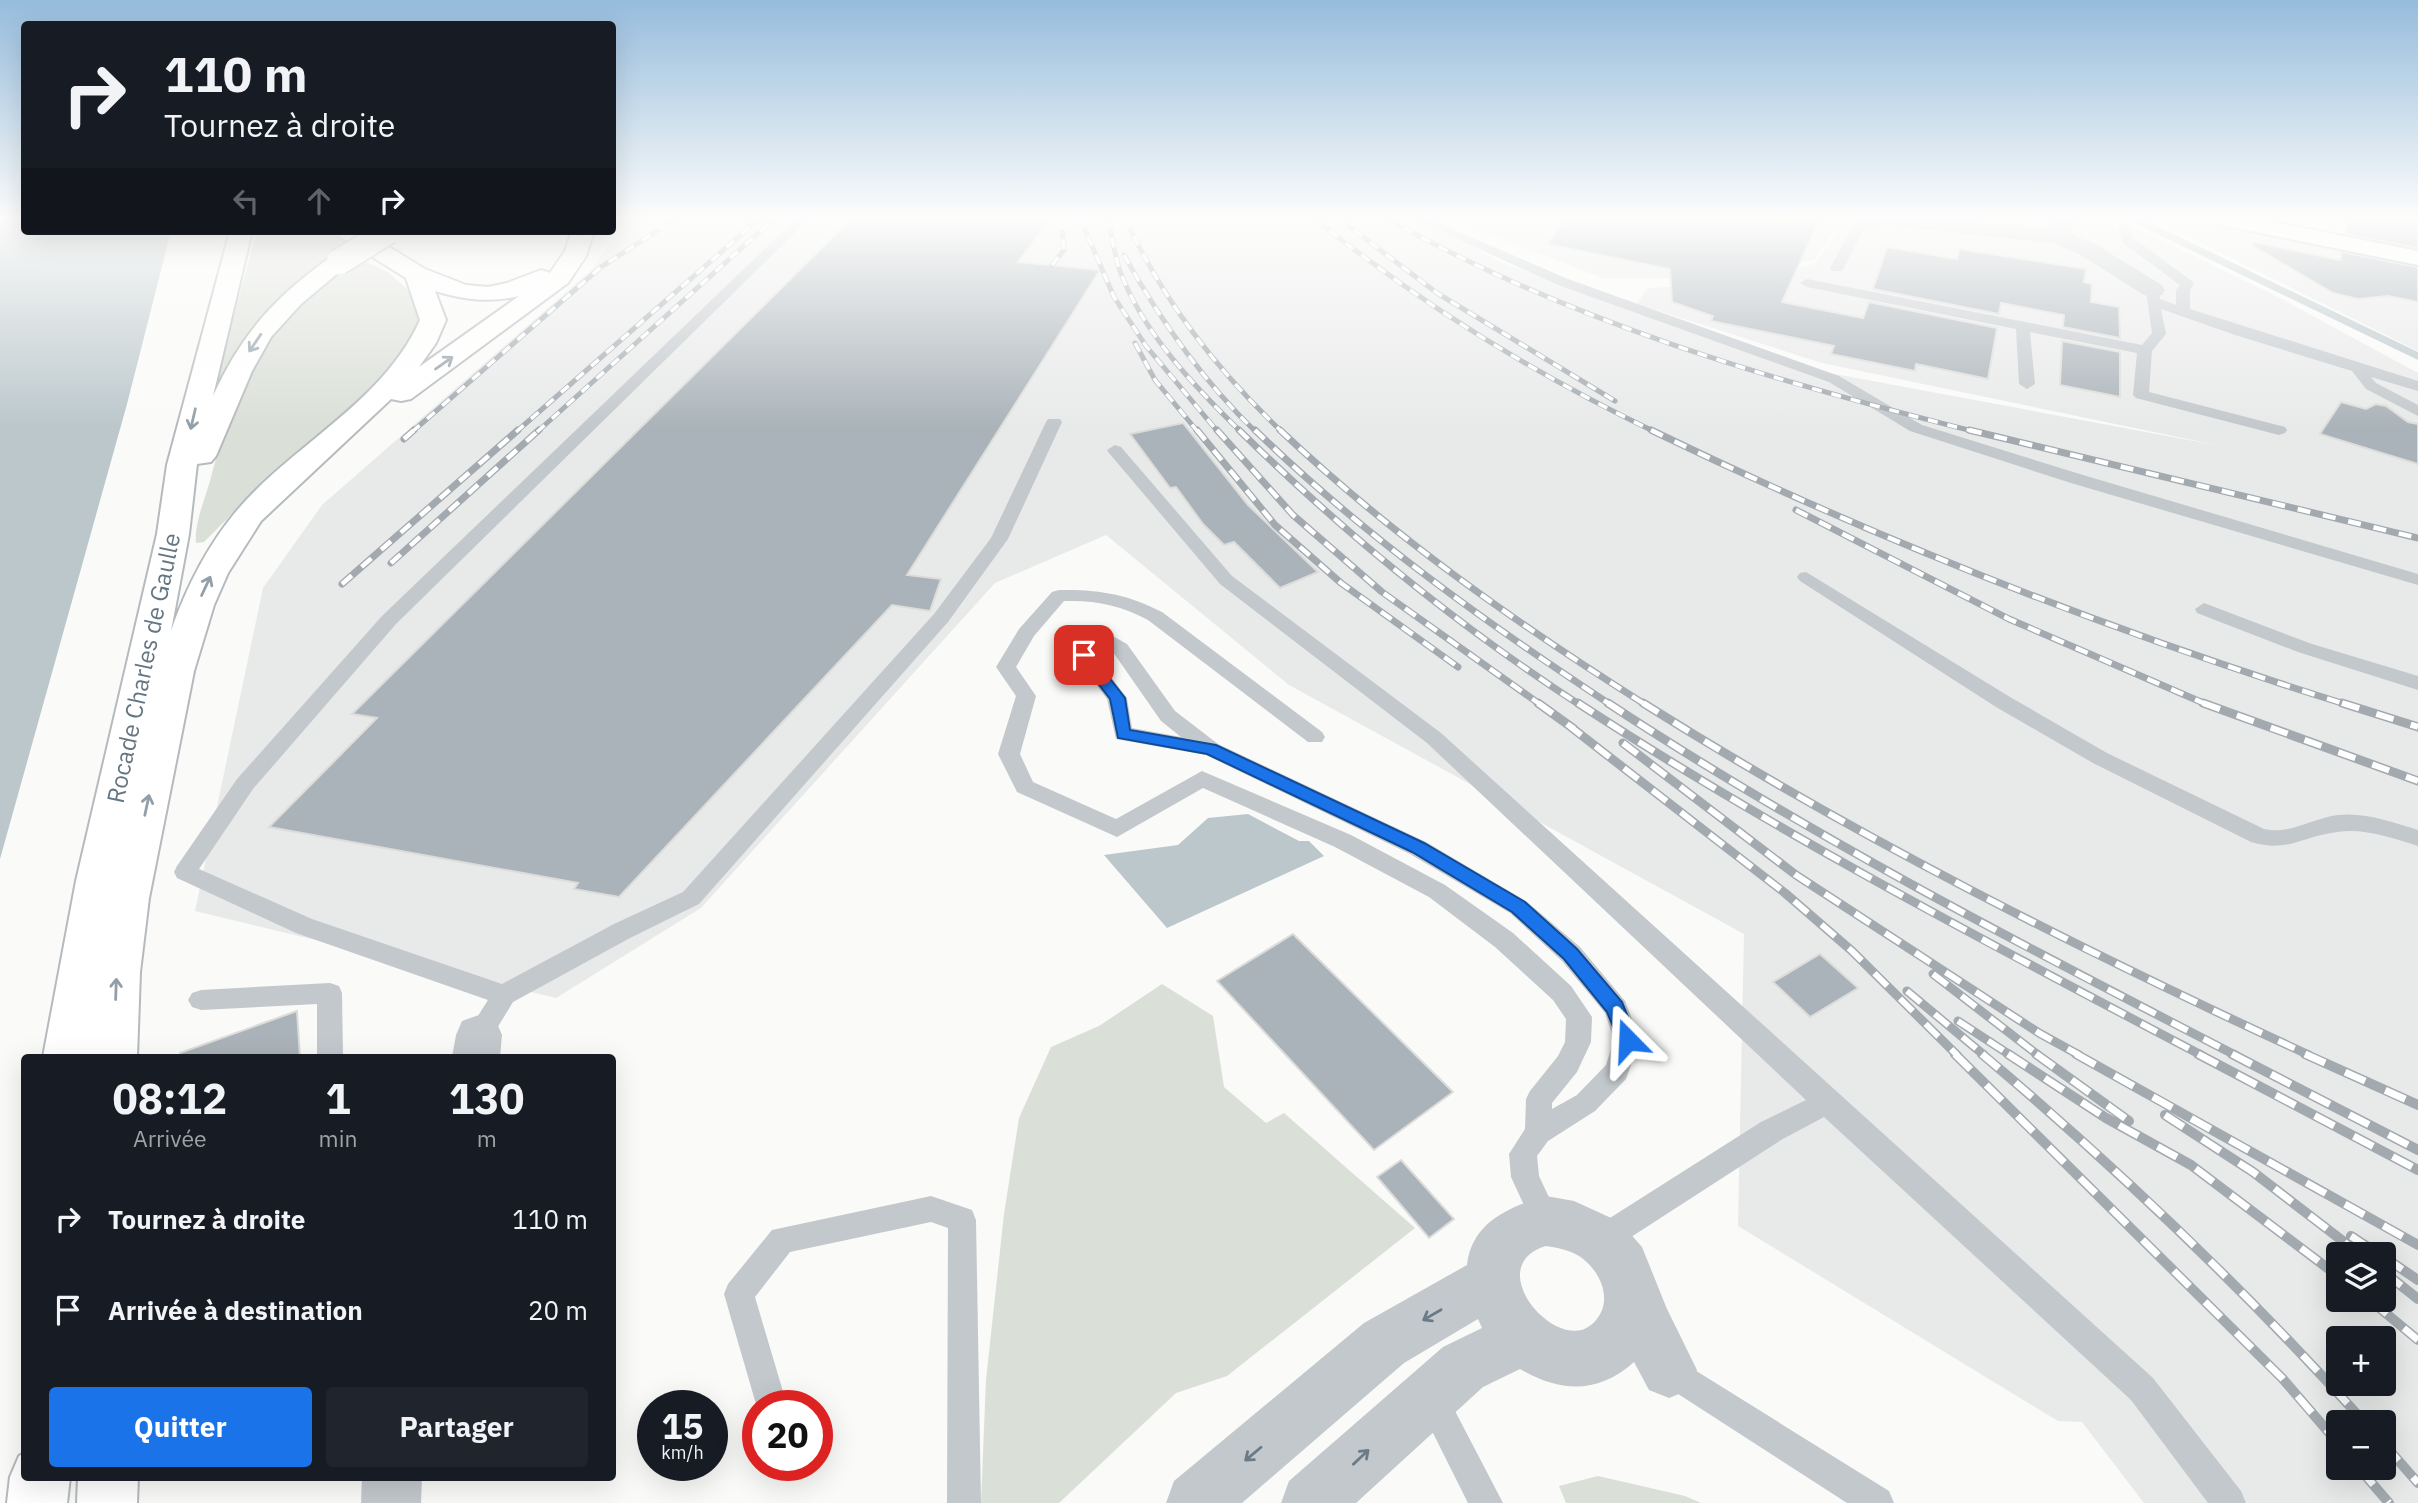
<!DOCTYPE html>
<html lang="fr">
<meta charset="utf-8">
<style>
:root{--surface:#171b24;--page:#20242c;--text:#f1f3f6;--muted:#9ea1a6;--accent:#1a73e8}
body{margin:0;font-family:"IBM Plex Sans",sans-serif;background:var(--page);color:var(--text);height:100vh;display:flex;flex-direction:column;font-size:26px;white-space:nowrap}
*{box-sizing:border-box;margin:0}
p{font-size:23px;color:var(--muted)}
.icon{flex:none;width:38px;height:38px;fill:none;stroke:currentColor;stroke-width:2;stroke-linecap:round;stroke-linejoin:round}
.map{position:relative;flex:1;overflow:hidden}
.side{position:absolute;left:21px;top:1054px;width:595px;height:427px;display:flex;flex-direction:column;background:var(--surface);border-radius:7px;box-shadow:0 7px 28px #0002}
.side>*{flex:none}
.banner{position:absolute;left:21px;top:21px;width:595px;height:214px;border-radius:7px;box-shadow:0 7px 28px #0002;background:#171b24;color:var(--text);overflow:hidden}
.controls{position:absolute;left:2326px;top:1242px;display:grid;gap:14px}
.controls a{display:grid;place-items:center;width:70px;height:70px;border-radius:7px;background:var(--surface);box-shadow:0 7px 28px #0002;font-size:35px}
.speed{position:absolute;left:637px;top:1390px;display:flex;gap:14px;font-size:35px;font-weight:700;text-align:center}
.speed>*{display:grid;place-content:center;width:91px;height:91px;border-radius:50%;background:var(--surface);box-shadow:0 7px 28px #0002;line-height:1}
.speed small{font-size:18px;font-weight:400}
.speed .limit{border:10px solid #d22;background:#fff;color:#111}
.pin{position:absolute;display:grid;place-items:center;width:60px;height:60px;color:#fff;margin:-30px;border-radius:14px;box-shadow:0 4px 10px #0006}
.me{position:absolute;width:77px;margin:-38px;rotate:339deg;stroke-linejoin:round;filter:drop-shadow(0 0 5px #0008)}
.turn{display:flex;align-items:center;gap:24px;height:147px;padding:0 28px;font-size:32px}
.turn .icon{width:91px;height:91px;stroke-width:2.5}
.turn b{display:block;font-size:49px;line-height:60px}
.lanes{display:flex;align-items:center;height:66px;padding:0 28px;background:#0003;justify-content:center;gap:35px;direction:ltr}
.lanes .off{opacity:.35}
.eta{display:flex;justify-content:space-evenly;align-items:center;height:119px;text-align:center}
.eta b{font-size:42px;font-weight:700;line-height:49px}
.cta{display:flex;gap:14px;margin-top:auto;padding:14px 28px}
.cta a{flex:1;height:80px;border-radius:7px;background:var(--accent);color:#fff;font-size:28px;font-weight:700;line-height:80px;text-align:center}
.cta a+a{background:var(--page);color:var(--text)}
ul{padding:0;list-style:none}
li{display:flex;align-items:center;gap:21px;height:91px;padding:0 28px}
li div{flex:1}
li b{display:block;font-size:26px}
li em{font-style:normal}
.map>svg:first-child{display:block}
.built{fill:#e8e9e9;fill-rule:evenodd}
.green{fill:#dadfd7}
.water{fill:#bbc7cb}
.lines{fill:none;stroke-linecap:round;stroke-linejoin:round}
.stream{stroke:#bbc7cb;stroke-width:7}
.building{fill:#aab3b9;stroke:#dcdcda;stroke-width:2}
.secondary-casing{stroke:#b3babf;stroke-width:4}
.primary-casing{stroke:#b5babe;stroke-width:4}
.service{fill:#c3c8cc;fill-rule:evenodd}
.minor{fill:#c3c8cc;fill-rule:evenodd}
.secondary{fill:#fff;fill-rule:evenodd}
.primary{fill:#fff;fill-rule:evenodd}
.rail-far3-casing{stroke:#a2aab0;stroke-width:5}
.rail-far2-casing{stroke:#a2aab0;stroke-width:7}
.rail-far1-casing{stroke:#a2aab0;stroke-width:9}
.rail-casing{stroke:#a2aab0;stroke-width:10}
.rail-far3{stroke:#fff;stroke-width:3.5;stroke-dasharray:10;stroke-linecap:butt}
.rail-far2{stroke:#fff;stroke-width:4.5;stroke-dasharray:13;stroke-linecap:butt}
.rail-far1{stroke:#fff;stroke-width:6;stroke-dasharray:18;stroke-linecap:butt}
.rail{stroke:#fff;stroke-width:7;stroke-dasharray:22;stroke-linecap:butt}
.primary-bridge-casing{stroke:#b5babe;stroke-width:28;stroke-linecap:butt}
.primary-bridge{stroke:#fff;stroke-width:25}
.oneway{stroke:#939fa8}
.oneway2{stroke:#6a7a87}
.route{fill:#1a73e8;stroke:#114b97;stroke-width:2}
.labels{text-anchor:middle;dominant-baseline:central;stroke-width:7;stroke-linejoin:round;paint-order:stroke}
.street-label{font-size:24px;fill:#657683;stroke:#fff}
</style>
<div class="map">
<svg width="2418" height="1503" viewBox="0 0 2418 1503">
<rect width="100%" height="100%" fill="#fafaf8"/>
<path class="built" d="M614 218H1421L1500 262 1819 371 2221 446 1822 363 1637 304 1647 288 1733 284 1816 263 1848 218H1932L2008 227 2009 218H2077L2094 222 2116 218 2276 296 2418 373V1503H2144L2082 1422 2058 1421 1738 1226 1744 934 1289 685 1106 535 995 583 701 908 556 998 195 911 263 588 322 505 590 271 615 236ZM2338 1255H2384V1300H2338ZM2338 1339H2384V1384H2338ZM2338 1423H2384V1468H2338Z
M1448 218H1843L1814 260 1708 278H1603Z
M2151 218H2171L2418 266V351Z"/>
<path class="green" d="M257 231H331L351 245 271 307 240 347 215 398 222 358Z
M361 259 389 273 413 294 422 323 385 380 260 486 204 542 196 543C194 524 205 499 210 481 227 415 252 344 303 297 321 282 341 270 361 259Z
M1162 984 1213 1016 1224 1087 1266 1123 1284 1113 1415 1228 1227 1376 1176 1393 1059 1503H981L986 1380 1004 1214 1019 1118 1051 1047 1099 1026Z
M1598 1476 1685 1496 1701 1503H1566L1559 1486Z"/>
<path class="water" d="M0 218H24V231H171L127 404 0 859Z
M1248 814 1299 841H1309L1324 856 1167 928 1104 855 1178 845 1208 818Z"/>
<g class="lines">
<path class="stream" d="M2132 218 2418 356"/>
</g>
<path class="building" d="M852 218H1051L1018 262 1100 270 907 575 941 579 930 611 892 605 619 897 574 889 578 883 269 827 377 718 352 714Z
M1567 218H1820L1782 302 1863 318 1869 302 1997 328 1988 379 1916 364 1915 371 1831 354 1834 346 1711 321 1713 316 1672 302 1670 269 1547 244Z
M2349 218H2418V248L2346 234Z
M2254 242 2340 260 2342 252 2418 267V302L2388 296 2358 299 2333 293 2253 246Z
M1887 247 1957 259 1959 249 2086 269 2084 282 2092 284 2091 302 2119 307 2120 338 2063 327 2064 315 2001 303 1999 314 1873 289Z
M2062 341 2120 352V397L2060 385Z
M2341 402 2366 409 2376 404 2386 406 2408 422 2418 424V464L2320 434Z
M1183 423 1248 505 1318 572 1280 588 1234 542 1224 545 1203 524 1176 487 1170 488 1130 434Z
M1293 934 1453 1092 1374 1150 1217 981Z
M1820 954 1858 988 1810 1017 1773 982Z
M297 1011 300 1057H180V1053Z
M1401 1160 1454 1219 1429 1238 1377 1177Z"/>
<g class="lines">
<g class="secondary-casing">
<path id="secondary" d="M2210 218H2254L2418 251V265L2221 225 2213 223Z"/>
</g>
<g class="primary-casing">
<path id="primary" d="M230 231H252L213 396C242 333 275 297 331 257L339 255 347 257 351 262 301 304 271 337 252 371 216 456 211 462 197 464 189 534 171 631C190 577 217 527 259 487 314 434 388 392 420 320L406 278 339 236 336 231H363L425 269 466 285 488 287 507 283 541 270 550 273 565 251 572 231H594L586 256 568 283 411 399 401 401 391 399 261 521 228 573 214 605 194 671 149 898 140 972 137 1057H43L76 881 157 534 167 465ZM435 291C465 300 489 303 519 296L419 367 436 343 446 320Z
M24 1453V1477H70L67 1503H7L10 1477 19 1456Z
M78 1477H138L137 1503H77Z"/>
</g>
<path class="service" d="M797 218H810L396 624 253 789 199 869 312 919 502 984 614 924 683 892 934 614 991 538 1046 422 1048 419H1060L1062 422 1008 539 948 622 699 904 630 938 513 1002 488 1043 479 1046 470 1043 466 1035 488 1000 296 933 177 878 174 872 177 866 237 779 382 616Z
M1411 218H1427L1568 279 1839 376 1922 425 2083 475 2418 574V585L2071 483 1910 431 1829 382 1558 285Z
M1884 218 1906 220 1900 224 1865 227 1842 271H1832L1830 268 1856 221Z
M2124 223 2130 227 2133 238 2192 281 2194 284 2190 290V309L2418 381V391L2371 377 2376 383 2418 405V416L2366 389 2352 371 2235 335 2161 309 2166 334 2152 351 2149 392 2285 427 2287 430 2285 433 2279 435 2136 398 2133 395 2137 353 2030 332 2035 384 2027 389 2019 384 2016 329 1807 287 1800 283 1807 279 2142 345 2152 333 2146 290 2148 287H2158L2160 299 2176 305V290L2180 285 2123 243 2118 227Z
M1115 445 1121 447 1232 576 1441 733 2153 1378 2241 1491 2246 1503H2208L2131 1400 1824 1117 1781 1140 1611 1250 1601 1254 1591 1250 1587 1240 1591 1230 1761 1122 1806 1100 1427 743 1220 584 1109 453 1107 450Z
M1806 572 2010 697 2107 753 2264 829C2290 835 2313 818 2338 815 2365 812 2392 822 2418 830V846C2392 838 2365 828 2337 832 2303 836 2288 853 2251 842L2093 763 1996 707 1800 581 1797 577 1800 573Z
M1059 590C1097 589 1128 594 1162 612L1322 732 1325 737 1322 742H1308L1148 620C1120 605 1096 600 1064 601L1034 636 1016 667 1036 696 1020 754 1033 782 1116 819 1202 771 1351 835 1445 885 1513 933 1571 986 1592 1017 1591 1042 1577 1072 1552 1103V1109L1577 1095 1606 1065 1614 1040 1605 1013 1562 961 1510 913 1410 854 1206 755 1116 739 1107 699 1074 655 1095 634H1109L1127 644 1175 711 1218 744 1426 842 1526 901 1580 947 1625 1001 1640 1040 1626 1079 1595 1111 1548 1141 1537 1156 1539 1176 1560 1221 1556 1231 1546 1235 1536 1231 1511 1177 1509 1154 1525 1129 1526 1099 1530 1091 1558 1056 1565 1042 1566 1019 1553 1000 1495 947 1429 897 1335 847 1203 788 1117 837 1017 792 998 754 1016 696 996 667 1019 629 1052 592ZM1104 647 1113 652 1161 721 1181 737 1132 728 1127 698 1095 656Z
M2204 603 2312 644 2418 676V690L2298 652 2197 613 2195 609Z
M330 983 339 986 342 993 343 1057H317V1004L201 1010 192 1007 188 1000 192 993 201 990Z
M931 1196 972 1210 976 1220 981 1503H947L948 1228 931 1222 790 1252 755 1297 787 1405H758V1411L724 1294 728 1284 772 1230Z
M1669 1354 1889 1491 1894 1503H1847L1658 1381 1653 1370 1658 1359Z
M1431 1381 1442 1386 1503 1503H1468L1415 1397 1420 1386Z"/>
<path class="minor" d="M1890 218H1945L2050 229 2053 218H2075L2071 234 2095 244 2162 285 2165 290 2162 295 2153 297 2144 295 2079 254 2054 243 1900 227 1892 225Z
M479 1015 496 1021 502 1035 500 1057H452L456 1035 462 1021Z
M1546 1196 1574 1201 1620 1222 1642 1247 1667 1309 1697 1370 1689 1390 1669 1398 1649 1390 1634 1362C1598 1394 1561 1393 1520 1369L1483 1387 1356 1503H1281L1289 1481 1443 1347 1482 1328 1478 1319 1404 1363 1242 1503H1166L1174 1481 1364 1323 1467 1265C1472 1222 1509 1207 1546 1196ZM1546 1246C1558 1248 1571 1250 1582 1258 1604 1275 1614 1306 1591 1325 1556 1354 1480 1266 1546 1246Z
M362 1477H422L421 1503H361Z"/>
<use href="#secondary" class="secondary"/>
<use href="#primary" class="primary"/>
<g class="rail-far3-casing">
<path id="rail-far3" d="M1080 218 1114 297 1146 346 1218 432
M1108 218C1112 236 1114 254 1120 271 1143 333 1195 387 1241 432
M1125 218C1163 301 1216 369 1282 432
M1314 218C1419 303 1533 373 1655 432
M1338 218 1437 293 1615 401
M1386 218C1569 322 1773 381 1976 432
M1124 255C1160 320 1202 380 1256 432
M1052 265 1064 250 1061 218
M1135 343 1155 380 1198 432
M412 432 601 267 677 218
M516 432 760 218
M537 432 775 218"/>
</g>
<g class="rail-far2-casing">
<path id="rail-far2" d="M1197 430 1275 525 1341 583 1458 667
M1217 430 1293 515 1382 592 1541 705
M1239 430C1343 532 1458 626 1580 705
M1255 430C1363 535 1485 622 1611 705
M1280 430C1391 535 1517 624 1646 705
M1651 430C1876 539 2109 631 2348 705
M1969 430 2418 538
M404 439 414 430
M1796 510 2009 619 2208 705
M391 563 539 430
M342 584 518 430"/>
</g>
<g class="rail-far1-casing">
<path id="rail-far1" d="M1538 703 1574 729
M1578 703C1779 834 1990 944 2201 1055
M1608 703C1808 835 2022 945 2235 1055
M1643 703C1856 837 2081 950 2309 1055
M2203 703 2418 781
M2342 703 2418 727
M1567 724 1785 893 1852 951 1957 1055
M1623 743 1796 875 2039 1033 2079 1055
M1933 974 2038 1055
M1907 991 1984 1055
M1958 1021 2010 1055"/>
</g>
<g class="rail-casing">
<path id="rail" d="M1955 1054 2282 1378 2338 1443
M1982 1054C2118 1169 2246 1290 2365 1423
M2008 1054 2106 1118 2191 1165 2338 1276
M2036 1054 2129 1121
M2076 1054 2418 1245
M2198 1054 2418 1170
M2232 1054 2418 1150
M2305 1054 2418 1105
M2165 1115 2253 1172 2361 1255
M2351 1236 2380 1255
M2384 1257 2418 1280
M2384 1272 2418 1299
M2370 1300 2418 1340
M2384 1444 2418 1483
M2359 1468 2389 1503"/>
</g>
<use href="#rail-far3" class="rail-far3"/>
<use href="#rail-far2" class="rail-far2"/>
<use href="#rail-far1" class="rail-far1"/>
<use href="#rail" class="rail"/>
<g class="primary-bridge-casing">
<path id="primary-bridge" d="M339 262 389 231"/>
</g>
<use href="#primary-bridge" class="primary-bridge"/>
</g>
<defs><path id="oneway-shaft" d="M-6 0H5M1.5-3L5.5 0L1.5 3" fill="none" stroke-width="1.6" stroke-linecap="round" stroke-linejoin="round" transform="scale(1.75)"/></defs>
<g class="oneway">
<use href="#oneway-shaft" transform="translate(255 343) rotate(124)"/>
<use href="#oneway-shaft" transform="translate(444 363) rotate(-35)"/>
<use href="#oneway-shaft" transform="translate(193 419) rotate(103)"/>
<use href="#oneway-shaft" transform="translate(206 586) rotate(-65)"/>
<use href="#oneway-shaft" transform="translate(147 805) rotate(-78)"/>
<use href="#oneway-shaft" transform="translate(116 989) rotate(-88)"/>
</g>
<g class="oneway2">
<use href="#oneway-shaft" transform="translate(1432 1315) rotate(150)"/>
<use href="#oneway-shaft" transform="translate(1253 1454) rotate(140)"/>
<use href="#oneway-shaft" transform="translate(1361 1457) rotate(-43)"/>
</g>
<linearGradient id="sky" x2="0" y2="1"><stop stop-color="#96bcdc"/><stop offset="0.51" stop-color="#fdfdfc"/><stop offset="1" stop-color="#fdfdfc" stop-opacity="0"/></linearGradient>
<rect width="2418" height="428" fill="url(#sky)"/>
<path class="route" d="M1084 650 1089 652 1125 698 1130 730 1216 745 1424 843 1525 902 1577 949 1622 1002 1637 1040 1634 1046 1628 1048 1621 1046 1607 1012 1564 959 1512 912 1412 852 1207 754 1118 738 1110 699 1076 655Z"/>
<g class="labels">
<g class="street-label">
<text transform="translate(143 668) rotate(-78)">Rocade Charles de Gaulle</text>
</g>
</g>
</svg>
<div class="controls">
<a><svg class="icon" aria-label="layers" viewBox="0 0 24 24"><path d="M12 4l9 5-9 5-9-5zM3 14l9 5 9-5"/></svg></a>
<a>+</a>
<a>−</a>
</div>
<div class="speed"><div>15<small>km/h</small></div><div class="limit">20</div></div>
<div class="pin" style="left:1084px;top:655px;background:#d93025"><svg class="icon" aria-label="arrive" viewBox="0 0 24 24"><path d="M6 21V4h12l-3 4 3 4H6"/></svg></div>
<svg class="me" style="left:1628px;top:1040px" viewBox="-20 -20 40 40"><path d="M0-17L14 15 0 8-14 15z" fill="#1a73e8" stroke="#fff" stroke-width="4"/></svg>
<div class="banner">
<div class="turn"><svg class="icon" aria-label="right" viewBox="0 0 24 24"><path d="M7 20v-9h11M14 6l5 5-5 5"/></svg><div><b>110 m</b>Tournez à droite</div></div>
<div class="lanes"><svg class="icon off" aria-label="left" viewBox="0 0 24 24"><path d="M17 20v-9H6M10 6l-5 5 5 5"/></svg><svg class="icon off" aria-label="ahead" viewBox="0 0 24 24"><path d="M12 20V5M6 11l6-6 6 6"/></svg><svg class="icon" aria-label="right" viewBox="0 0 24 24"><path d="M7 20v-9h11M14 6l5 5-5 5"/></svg></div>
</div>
<section class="side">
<div class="eta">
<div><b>08:12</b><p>Arrivée</p></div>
<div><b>1</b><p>min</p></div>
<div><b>130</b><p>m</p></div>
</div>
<ul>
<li><svg class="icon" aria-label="right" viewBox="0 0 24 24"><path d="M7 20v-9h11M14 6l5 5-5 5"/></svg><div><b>Tournez à droite</b></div><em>110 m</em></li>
<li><svg class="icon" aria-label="arrive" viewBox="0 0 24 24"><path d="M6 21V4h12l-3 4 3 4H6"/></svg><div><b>Arrivée à destination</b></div><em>20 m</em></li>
</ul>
<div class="cta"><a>Quitter</a><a>Partager</a></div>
</section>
</div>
